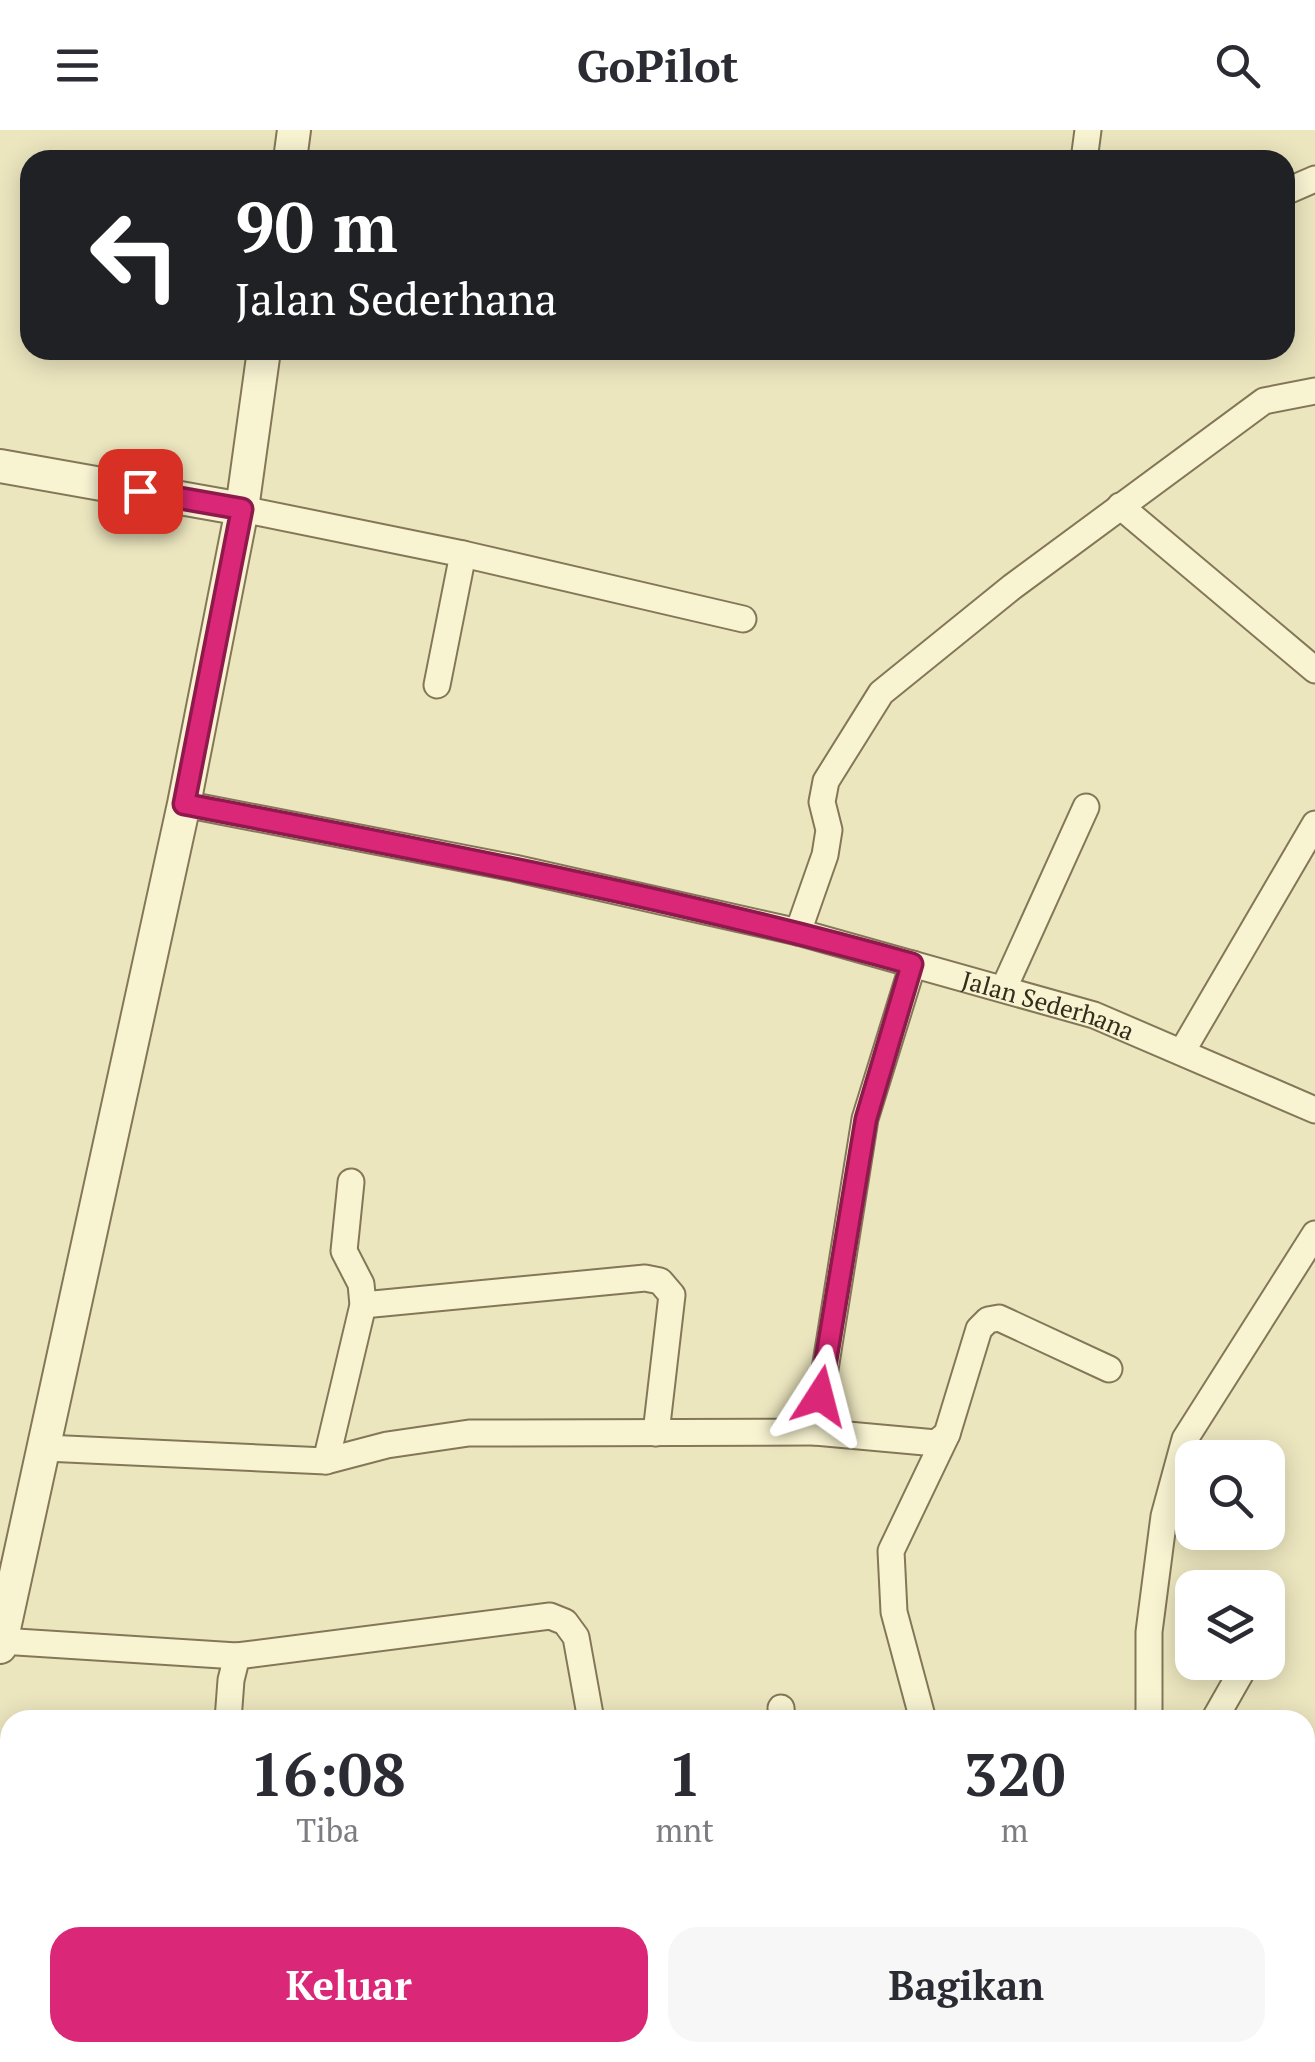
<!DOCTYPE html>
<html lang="id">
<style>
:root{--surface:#fff;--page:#f7f7f7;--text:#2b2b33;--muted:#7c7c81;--accent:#db2777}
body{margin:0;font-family:"PT Serif",serif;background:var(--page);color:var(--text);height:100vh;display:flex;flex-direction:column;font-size:38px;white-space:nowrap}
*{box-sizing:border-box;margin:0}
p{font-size:32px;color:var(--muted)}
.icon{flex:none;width:55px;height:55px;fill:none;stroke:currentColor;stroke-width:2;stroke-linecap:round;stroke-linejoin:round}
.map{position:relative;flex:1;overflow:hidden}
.drawer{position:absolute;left:0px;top:1580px;width:1315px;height:352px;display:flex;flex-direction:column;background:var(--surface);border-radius:30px 30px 0 0;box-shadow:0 5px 25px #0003}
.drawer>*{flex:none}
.top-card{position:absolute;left:20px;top:20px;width:1275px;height:210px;border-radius:30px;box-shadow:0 5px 25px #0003;background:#202124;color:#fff;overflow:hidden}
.buttons{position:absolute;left:1175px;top:1310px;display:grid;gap:20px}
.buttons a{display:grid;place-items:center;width:110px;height:110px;border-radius:20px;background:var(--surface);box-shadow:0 5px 25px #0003;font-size:50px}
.pin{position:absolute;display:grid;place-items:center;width:85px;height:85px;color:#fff;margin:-42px;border-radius:20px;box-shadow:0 5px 15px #0006}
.me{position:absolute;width:110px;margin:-55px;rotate:9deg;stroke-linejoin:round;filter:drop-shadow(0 0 8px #0008)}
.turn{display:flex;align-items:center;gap:35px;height:210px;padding:0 50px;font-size:45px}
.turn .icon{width:130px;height:130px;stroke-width:2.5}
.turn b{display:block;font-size:70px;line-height:85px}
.eta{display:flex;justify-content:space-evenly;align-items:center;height:170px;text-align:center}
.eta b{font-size:60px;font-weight:700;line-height:70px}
.action{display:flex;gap:20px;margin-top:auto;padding:20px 50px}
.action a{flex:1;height:115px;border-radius:30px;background:var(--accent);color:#fff;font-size:40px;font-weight:700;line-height:115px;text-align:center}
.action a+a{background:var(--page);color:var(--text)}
header{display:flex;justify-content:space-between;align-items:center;height:130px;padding:0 50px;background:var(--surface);font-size:45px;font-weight:700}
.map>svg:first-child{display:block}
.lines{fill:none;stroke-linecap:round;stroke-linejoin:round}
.minor-casing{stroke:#847758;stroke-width:29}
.tertiary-casing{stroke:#847758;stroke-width:36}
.minor{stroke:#f8f3d1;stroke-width:25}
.tertiary{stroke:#f8f3d1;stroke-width:32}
.route-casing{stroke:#8e194d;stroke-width:25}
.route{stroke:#db2777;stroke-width:18}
.labels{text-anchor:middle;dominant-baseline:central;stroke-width:10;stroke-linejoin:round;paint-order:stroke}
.street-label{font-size:25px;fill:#342c1c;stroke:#f4efce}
</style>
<header><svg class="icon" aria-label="menu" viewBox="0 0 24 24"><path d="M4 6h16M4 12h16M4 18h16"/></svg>GoPilot<svg class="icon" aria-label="search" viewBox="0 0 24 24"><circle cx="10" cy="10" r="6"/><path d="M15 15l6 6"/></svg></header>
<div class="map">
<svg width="1315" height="1932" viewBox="0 0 1315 1932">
<rect width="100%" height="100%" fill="#ece6bf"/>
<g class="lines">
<g class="minor-casing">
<g id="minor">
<path d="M1084 30 1088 0"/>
<path d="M1285 62 1315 49"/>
<path d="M1120 376 1315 540"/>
<path d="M242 379 463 424 743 489"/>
<path d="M437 555 463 424"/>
<path id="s1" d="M184 674 514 738 798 802 1094 885 1315 980"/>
<path d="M798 802 825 725 829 700 822 672 826 651 881 563 1012 457 1264 271 1315 261"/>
<path d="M1004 858 1086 677"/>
<path d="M1183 920 1315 694"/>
<path d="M363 1175 645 1148 660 1151 672 1165 656 1303"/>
<path d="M815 1302 936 1313 947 1304 979 1199 988 1190 999 1188 1109 1239"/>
<path d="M45 1318 326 1331 387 1315 469 1303 815 1302 865 989 913 834"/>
<path d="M326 1331 363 1175 361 1154 344 1121 351 1052"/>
<path d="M1268 1498V1497"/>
<path d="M1 1511 237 1526"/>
<path d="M781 1578 782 1590"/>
<path d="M228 1590 231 1550 237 1526 550 1486 565 1492 576 1507 591 1590"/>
<path d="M923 1590 894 1482 891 1421 947 1304"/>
<path d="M1149 1590V1502L1164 1386 1185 1309 1315 1104"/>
<path d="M1214 1590 1247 1532"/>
<path d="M1305 1823 1315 1805"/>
<path d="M386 1922V1932"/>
<path d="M585 1922V1932"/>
<path d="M830 1922 832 1932"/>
<path d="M963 1922V1932"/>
<path d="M1115 1922V1932"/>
<path d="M1246 1932 1251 1922"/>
</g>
</g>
<g class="tertiary-casing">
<path id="tertiary" d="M290 30 294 0
M0 336 242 379
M0 1517 184 674 242 379 264 220"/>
</g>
<use href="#minor" class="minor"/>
<use href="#tertiary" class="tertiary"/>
</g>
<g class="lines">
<g class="route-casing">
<path id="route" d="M140 361 242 379 184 674C428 721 673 767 912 834L866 989 820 1266"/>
</g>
<use href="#route" class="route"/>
</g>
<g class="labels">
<g class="street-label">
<text stroke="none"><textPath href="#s1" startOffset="888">Jalan Sederhana</textPath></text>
</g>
</g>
</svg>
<div class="buttons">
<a><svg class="icon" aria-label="search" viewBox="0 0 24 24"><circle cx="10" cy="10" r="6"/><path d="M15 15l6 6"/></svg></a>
<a><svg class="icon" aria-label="layers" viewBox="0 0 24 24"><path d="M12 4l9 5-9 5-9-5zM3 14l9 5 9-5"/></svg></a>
</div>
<div class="pin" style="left:140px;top:361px;background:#d93025"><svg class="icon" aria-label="arrive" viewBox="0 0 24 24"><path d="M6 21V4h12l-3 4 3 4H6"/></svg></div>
<svg class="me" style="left:820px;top:1266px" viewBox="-20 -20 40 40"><path d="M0-17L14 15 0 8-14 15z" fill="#db2777" stroke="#fff" stroke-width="4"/></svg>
<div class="top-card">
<div class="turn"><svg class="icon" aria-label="left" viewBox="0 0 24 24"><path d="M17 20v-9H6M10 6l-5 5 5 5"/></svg><div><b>90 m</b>Jalan Sederhana</div></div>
</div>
<section class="drawer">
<div class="eta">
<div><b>16:08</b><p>Tiba</p></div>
<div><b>1</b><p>mnt</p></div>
<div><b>320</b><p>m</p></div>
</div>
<div class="action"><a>Keluar</a><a>Bagikan</a></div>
</section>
</div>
